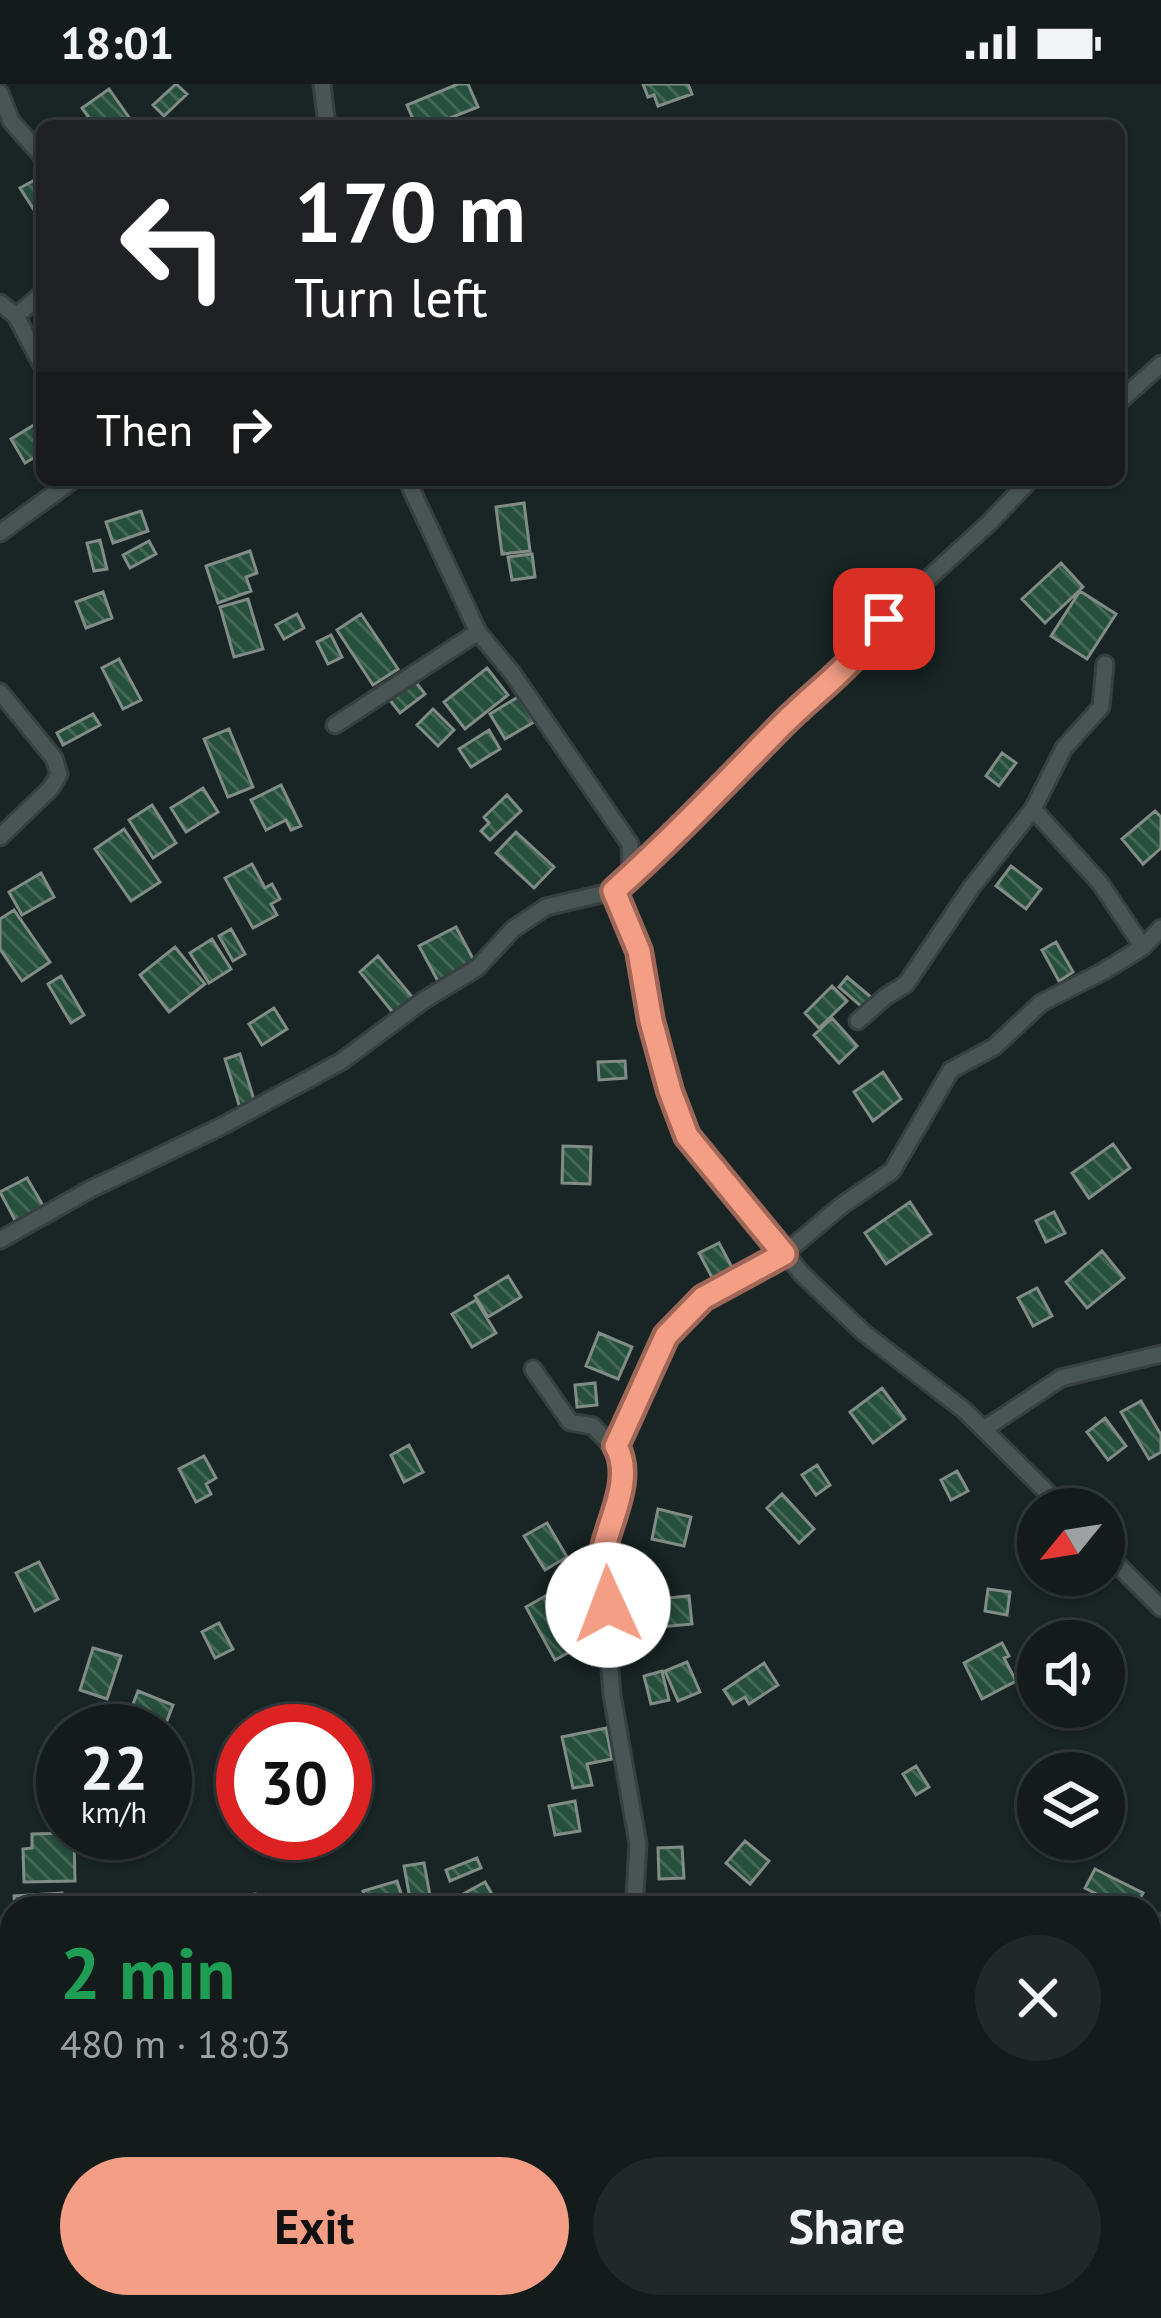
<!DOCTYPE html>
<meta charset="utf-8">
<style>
:root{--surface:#131b1b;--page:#202828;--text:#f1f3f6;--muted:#9da1a3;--line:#32393a;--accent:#f49e86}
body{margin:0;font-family:"PT Sans",sans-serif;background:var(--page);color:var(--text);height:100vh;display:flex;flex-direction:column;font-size:45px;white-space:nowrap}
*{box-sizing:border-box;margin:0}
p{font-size:39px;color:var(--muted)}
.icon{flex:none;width:66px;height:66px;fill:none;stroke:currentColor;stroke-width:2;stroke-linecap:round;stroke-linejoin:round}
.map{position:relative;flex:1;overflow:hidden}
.drawer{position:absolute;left:0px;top:1812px;width:1161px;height:423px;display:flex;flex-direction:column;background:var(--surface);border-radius:36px 36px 0 0;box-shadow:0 3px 9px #0004,0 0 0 3px var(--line)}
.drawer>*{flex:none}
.guide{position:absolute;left:36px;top:36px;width:1089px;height:366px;border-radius:18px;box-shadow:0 3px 9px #0004,0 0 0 3px var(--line);background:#202124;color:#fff;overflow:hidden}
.needle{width:78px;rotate:240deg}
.tools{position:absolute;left:1017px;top:1404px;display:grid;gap:24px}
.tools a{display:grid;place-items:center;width:108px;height:108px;border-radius:50%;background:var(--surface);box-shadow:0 3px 9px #0004,0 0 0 3px var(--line);font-size:60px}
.speed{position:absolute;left:36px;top:1620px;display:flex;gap:24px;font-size:60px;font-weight:700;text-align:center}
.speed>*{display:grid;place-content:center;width:156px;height:156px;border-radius:50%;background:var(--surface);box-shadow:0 3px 9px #0004,0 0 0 3px var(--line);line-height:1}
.speed small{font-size:30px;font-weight:400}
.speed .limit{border:18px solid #d22;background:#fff;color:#111}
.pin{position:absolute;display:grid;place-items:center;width:102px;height:102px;color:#fff;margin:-51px;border-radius:24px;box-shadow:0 6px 18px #0006}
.me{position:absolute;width:132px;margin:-66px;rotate:358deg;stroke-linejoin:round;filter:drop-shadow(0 0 9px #0008)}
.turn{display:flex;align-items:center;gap:42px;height:252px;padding:0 60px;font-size:54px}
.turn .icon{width:156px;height:156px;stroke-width:2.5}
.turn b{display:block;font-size:84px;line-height:102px}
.then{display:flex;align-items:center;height:114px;padding:0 60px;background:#0003;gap:24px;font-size:45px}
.round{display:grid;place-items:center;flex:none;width:126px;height:126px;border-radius:63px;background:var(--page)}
.head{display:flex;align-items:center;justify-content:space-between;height:204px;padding:0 60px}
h1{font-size:72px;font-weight:800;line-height:90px;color:#1e9e55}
.primary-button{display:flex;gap:24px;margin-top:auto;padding:24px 60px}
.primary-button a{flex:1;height:138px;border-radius:72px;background:var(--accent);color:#111;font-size:48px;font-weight:800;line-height:138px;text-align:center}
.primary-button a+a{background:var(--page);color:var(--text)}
.status{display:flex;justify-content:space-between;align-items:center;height:84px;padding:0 60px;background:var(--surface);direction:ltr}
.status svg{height:33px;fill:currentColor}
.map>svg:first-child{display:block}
.building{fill:url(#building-back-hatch);stroke:#818c86;stroke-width:3}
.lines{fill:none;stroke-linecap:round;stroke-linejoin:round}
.street-casing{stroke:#373f3f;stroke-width:21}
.street{stroke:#495555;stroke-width:15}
.route-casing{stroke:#9f6757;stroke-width:30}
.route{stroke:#f49e86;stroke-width:21}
</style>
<div class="status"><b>18:01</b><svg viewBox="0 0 49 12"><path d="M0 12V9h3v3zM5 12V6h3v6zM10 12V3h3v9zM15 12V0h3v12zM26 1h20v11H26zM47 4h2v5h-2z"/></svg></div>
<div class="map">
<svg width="1161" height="2234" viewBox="0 0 1161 2234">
<defs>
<pattern id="building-back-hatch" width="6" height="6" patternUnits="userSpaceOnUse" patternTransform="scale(3)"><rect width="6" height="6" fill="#264f3e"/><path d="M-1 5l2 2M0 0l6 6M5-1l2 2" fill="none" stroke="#456859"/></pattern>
</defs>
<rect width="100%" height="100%" fill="#192424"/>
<path class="building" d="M176 0 187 10 164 32 153 21Z
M458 0H468L478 23 430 42H416L407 21Z
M643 0H688L692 10 658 22 654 11 648 13Z
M109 5 135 42H95L82 24Z
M42 92V121L34 126 20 104Z
M42 336V369L25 379 11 355Z
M524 419 530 467 502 470 496 423Z
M141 427 148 447 113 459 106 438Z
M100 456 107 485 94 487 87 459Z
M149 457 156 470 130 484 123 471Z
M250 467 257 489 246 493 251 507 218 519 206 482Z
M532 470 535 493 512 496 508 473Z
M1061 479 1083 503 1045 539 1022 515Z
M1080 507 1116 530 1087 575 1051 552Z
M103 508 112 534 86 544 76 518Z
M248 515 263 565 234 573 220 523Z
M297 530 304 544 284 555 276 541Z
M361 530 398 585 373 601 337 546Z
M331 551 342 573 328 580 317 558Z
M119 575 141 616 123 625 102 584Z
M487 584 508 611 465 645 444 618Z
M414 596 425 610 400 629 389 615Z
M518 613 534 638 505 655 490 630Z
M433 625 454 646 438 662 417 641Z
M93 630 100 641 63 661 57 649Z
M229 645 253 703 228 713 204 655Z
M489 646 500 665 471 683 459 665Z
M1002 669 1016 679 999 702 986 692Z
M281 701 301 742 291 746 286 736 266 746 251 716Z
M203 704 218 728 186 748 171 724Z
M507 711 521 727 490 756 481 747 489 739 484 733Z
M152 721 176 759 153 774 129 736Z
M1155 727 1161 733V764L1143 780 1122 755Z
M124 745 160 798 131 817 95 765Z
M516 748 554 783 534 804 496 769Z
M252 780 265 804 272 800 280 815 271 820 277 831 253 844 225 794Z
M1011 782 1041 805 1026 825 996 802Z
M41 789 54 813 22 831 9 808Z
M14 826 50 878 22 897 0 865V835Z
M456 843 477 882 440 901 419 862Z
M231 845 245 870 233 877 219 852Z
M212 855 231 885 209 899 190 869Z
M1056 858 1073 888 1059 897 1042 866Z
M175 863 205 900 169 928 140 891Z
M378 872 414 915 395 931 360 888Z
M61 892 84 931 71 939 48 900Z
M847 893 872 914 863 924 839 903Z
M832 902 847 917 819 944 805 929Z
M274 924 287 945 262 961 249 940Z
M832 934 857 962 839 979 814 951Z
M240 970 255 1019 240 1024 225 975Z
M625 977 626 994 599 996 598 978Z
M883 988 901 1015 873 1037 854 1008Z
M1113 1060 1130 1084 1089 1114 1072 1089Z
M563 1062 591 1063 590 1100 562 1099Z
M27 1094 45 1125 17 1140 0 1108Z
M910 1118 931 1150 886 1180 865 1149Z
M1054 1128 1065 1149 1046 1158 1036 1137Z
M719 1159 735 1189 715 1199 699 1169Z
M1102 1167 1124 1194 1087 1224 1066 1198Z
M508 1192 521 1213 488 1233 475 1212Z
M1037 1204 1052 1232 1033 1242 1018 1214Z
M476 1216 496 1249 472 1263 452 1230Z
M599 1249 632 1263 618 1295 586 1282Z
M595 1299 597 1321 577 1323 575 1301Z
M882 1304 905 1335 873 1359 850 1328Z
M1141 1317 1161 1351V1368L1149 1375 1121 1328Z
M1105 1334 1126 1362 1108 1376 1087 1348Z
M409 1361 423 1388 404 1398 391 1371Z
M204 1372 216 1394 206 1400 211 1410 196 1418 179 1385Z
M817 1381 830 1401 816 1411 802 1391Z
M957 1387 968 1407 951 1416 941 1396Z
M782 1410 814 1445 799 1459 767 1424Z
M658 1425 691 1433 684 1462 652 1455Z
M547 1439 567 1473 545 1486 524 1452Z
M39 1478 58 1515 35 1527 16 1489Z
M988 1505 1010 1508 1007 1531 985 1527Z
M554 1507 584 1560 555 1576 526 1523Z
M689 1512 692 1540 639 1545 636 1517Z
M219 1539 233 1565 215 1574 202 1548Z
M1002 1559 1009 1572 1004 1574 1016 1597 982 1615 964 1579Z
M93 1564 121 1572 107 1615 80 1606Z
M687 1578 700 1608 678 1617 665 1587Z
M764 1579 778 1601 749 1620 745 1613 733 1620 724 1606Z
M662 1587 669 1616 651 1620 644 1592Z
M138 1607 173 1621 163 1647H139L125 1641Z
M606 1644 612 1675 587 1680 592 1701 573 1704 562 1653Z
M916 1682 929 1703 916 1711 903 1690Z
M575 1717 580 1747 555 1751 549 1722Z
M74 1749 75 1797 24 1798 23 1765 32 1764V1750Z
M745 1757 769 1777 750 1800 726 1779Z
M682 1763 684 1794 659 1795 658 1764Z
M477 1774 481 1784 450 1797 446 1786Z
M424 1779 431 1817 411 1820 404 1782Z
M1095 1785 1143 1809 1135 1824H1124L1085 1804Z
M397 1797 405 1822 368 1824 363 1807Z
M485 1798 497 1819 488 1824H459L454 1815Z
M62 1809 63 1824H15L14 1812Z
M255 1810 256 1824H199L198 1816Z
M423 2223H459L456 2234 421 2230Z
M959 2223H996L1003 2234H951L949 2230Z"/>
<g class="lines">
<g class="street-casing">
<path id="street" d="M322 0 327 42
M0 9 11 37 42 72
M0 219 16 232 42 281
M16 232 42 210
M1119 318 1161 280
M407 396 478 548 512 589 630 760 631 792
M0 449 73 396
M0 608 54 674 59 690 51 704 0 753
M335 641 478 548
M1033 725 1100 799 1143 863
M614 807 639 867 651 937 670 1007 687 1052 803 1191 864 1249 964 1326 1064 1425
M858 937 885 913 906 900 971 804 1033 725 1064 664 1101 623 1105 580
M0 1156 89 1106 222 1042 342 977 424 916 477 884 513 845 546 823 614 807 694 733 785 638 861 571 884 535 990 438 1030 396
M533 1285 570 1338 593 1342 622 1373 618 1418 601 1476 612 1611 638 1760 635 1810 630 1824
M984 1345 1061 1294 1161 1270
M615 1362 666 1252 703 1213 784 1170 841 1122 892 1087 951 986 994 963 1041 919 1104 887 1143 863 1161 844
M1104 1467 1161 1524
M1149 1851 1161 1838
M0 2114 12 2106
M763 2223 773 2234
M1029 2223 1036 2234
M680 2234 698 2223"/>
</g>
<use href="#street" class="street"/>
</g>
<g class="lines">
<g class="route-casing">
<path id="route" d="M608 1521C605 1506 600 1488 602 1473 607 1439 635 1396 616 1362L666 1252 703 1214 784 1170 687 1052 670 1007 651 937 639 867 614 807C673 754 726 698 781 642 821 602 851 585 884 535"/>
</g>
<use href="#route" class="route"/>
</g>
</svg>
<div class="tools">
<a><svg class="needle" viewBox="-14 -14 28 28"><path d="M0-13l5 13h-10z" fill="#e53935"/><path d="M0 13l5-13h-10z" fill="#9da1a3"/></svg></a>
<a><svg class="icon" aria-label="sound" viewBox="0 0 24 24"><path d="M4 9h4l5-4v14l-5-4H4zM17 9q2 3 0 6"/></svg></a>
<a><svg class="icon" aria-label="layers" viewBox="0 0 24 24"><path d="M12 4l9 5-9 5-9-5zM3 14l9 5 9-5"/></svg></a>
</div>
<div class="speed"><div>22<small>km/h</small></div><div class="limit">30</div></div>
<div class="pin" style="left:884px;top:535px;background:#d93025"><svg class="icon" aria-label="arrive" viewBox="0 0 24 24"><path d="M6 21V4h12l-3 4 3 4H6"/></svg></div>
<svg class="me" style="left:608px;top:1521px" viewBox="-20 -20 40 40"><circle r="19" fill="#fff"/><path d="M0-13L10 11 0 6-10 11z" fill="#f49e86"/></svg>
<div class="guide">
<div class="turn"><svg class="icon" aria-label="left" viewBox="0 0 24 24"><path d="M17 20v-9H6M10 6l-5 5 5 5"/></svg><div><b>170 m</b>Turn left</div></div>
<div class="then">Then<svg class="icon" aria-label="right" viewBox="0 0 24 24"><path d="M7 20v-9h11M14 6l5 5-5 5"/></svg></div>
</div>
<section class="drawer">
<div class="head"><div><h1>2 min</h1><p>480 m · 18:03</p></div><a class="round"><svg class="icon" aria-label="close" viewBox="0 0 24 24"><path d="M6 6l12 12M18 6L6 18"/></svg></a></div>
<div class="primary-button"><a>Exit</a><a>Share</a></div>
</section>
</div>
